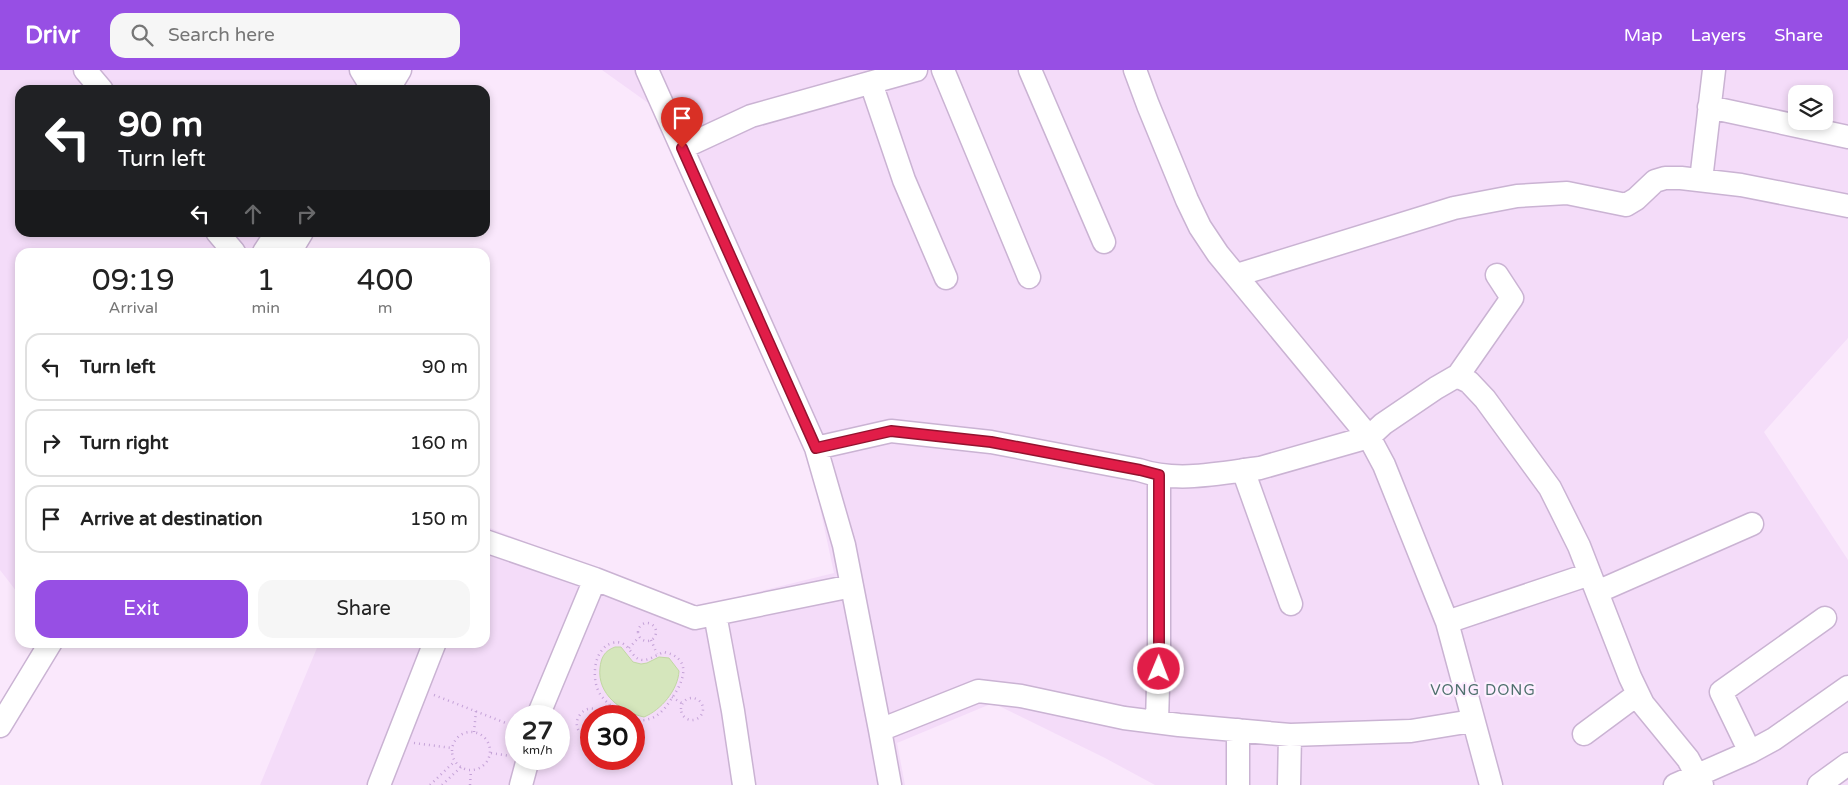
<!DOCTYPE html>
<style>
:root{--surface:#fff;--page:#f6f6f6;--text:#222;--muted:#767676;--line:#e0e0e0;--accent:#974fe4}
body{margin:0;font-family:"Varela Round",sans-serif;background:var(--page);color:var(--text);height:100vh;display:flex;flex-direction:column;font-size:19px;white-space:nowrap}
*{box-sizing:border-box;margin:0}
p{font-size:16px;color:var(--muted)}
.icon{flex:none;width:28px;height:28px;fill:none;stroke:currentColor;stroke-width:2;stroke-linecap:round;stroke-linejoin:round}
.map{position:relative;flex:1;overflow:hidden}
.sheet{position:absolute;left:15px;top:178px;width:475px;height:400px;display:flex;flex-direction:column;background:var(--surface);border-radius:15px;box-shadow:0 2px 8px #0003}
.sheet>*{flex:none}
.banner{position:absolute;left:15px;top:15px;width:475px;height:152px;border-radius:15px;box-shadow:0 2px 8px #0003;background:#202124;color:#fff;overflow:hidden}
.tools{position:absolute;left:1788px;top:15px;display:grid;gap:10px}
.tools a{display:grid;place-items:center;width:45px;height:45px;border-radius:10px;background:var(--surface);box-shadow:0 2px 8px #0003;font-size:25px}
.speed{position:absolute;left:505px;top:635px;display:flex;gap:10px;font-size:25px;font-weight:700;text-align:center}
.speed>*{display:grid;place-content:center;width:65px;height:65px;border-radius:50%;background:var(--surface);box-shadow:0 2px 8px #0003;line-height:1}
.speed small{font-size:12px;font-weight:400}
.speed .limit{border:8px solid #d22;background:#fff;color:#111}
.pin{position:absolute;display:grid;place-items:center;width:42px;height:42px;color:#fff;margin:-51px -21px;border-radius:50% 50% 50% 0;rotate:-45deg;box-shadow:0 0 5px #0007}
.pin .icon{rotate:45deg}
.me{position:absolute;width:55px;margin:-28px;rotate:1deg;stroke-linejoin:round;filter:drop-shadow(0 0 4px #0008)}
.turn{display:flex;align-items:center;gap:18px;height:105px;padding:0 20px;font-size:22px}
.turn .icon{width:65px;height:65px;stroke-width:2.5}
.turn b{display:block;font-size:35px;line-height:42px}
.lanes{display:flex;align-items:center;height:48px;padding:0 20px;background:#0003;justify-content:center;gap:25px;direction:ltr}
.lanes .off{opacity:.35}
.eta{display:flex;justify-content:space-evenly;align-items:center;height:85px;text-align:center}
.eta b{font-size:30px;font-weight:600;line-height:35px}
.button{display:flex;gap:10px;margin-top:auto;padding:10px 20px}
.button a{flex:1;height:58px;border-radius:15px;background:var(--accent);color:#fff;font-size:20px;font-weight:600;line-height:58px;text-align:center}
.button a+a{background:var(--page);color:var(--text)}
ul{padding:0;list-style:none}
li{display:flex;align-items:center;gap:15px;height:68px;margin:0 10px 8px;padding:0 10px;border:2px solid var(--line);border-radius:15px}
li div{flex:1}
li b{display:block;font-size:19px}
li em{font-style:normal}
header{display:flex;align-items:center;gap:30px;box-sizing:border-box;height:70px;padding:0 25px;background:var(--accent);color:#fff}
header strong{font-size:24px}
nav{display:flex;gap:28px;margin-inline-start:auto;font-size:18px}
.search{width:350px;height:45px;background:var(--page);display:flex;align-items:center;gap:12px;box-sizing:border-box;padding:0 18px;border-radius:15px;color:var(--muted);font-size:19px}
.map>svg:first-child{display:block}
.residential{fill:#f4dcf9;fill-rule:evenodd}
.water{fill:#d5e6bc;stroke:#c1d8a2}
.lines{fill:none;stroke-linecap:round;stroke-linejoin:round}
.minor-casing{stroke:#cab3d3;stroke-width:25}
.path{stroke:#c4a2d7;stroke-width:2.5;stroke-dasharray:1 4;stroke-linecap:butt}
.minor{stroke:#fff;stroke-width:22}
.route-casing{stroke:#92132f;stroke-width:12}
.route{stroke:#e11d48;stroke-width:9}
.labels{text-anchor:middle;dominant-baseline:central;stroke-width:4.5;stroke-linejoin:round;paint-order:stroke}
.quarter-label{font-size:15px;letter-spacing:1px;fill:#4e706d;stroke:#fdeeff}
</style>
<header>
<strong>Drivr</strong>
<div class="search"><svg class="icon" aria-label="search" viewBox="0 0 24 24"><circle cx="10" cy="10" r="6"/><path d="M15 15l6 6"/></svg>Search here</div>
<nav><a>Map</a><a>Layers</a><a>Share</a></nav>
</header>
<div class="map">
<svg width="1848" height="715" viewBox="0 0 1848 715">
<rect width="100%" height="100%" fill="#fae8fc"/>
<path class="residential" d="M0 0H400L387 20H20V162L288 163 275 182H20V526L0 500Z
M602 0H1848V268L1764 362 1848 490V715H1155L1105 688 993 633 897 673 905 715H260L319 573 485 572V456L693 538 834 503 806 373 679 55ZM1796 24H1824V51H1796ZM516 646H559V689H516ZM591 646H634V689H591Z"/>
<path class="water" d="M615 577H621L633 592 641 594 647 593 659 587 669 588 679 601C678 620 661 640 644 647 621 642 597 624 600 598 601 588 604 581 615 577Z"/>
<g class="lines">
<g class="minor-casing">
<path id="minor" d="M85 0 102 20
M361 0 369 13 377 0
M647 0 816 378 844 475 880 660 890 715
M943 0 1029 207
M1030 0 1104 172
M1135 0 1148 35 1187 130 1200 157 1218 184 1369 367 1384 395 1447 552 1491 715
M871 13 904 110 946 208
M388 20 400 0
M1709 37 1848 67
M682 78 751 46 916 0
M1701 110 1714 0
M217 162 234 182
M264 182 277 162
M290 182 302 162
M1237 205 1454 138 1517 126 1567 123 1626 135 1636 129 1655 111 1665 108H1681L1741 115 1848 136
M1457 307 1512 228 1497 205
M816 378 891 361 991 372 1139 400C1177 413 1221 403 1260 398L1369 367 1383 354 1436 318 1455 307 1461 308 1469 312 1485 329 1550 418 1579 476 1630 607 1643 634 1688 689 1702 715
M1243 400 1291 534
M485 471 595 509 695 548 852 516
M1597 522 1752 454
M715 544 733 641 744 715
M1447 552 1590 504
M538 646 595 509
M1157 652 1159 581V405
M0 656 51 572
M880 660 978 621 1021 626 1124 648 1179 655 1290 665 1411 661 1472 651
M1238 660V715
M1584 664 1638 624
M1750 682 1721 622 1825 548
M379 715 435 572
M521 715 528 689
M1289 715 1290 665
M1675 715 1750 682 1774 669 1848 617
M1819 715 1848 694"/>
</g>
<path class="path" d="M638 562a9 9 0 1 1 18 0a9 9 0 1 1-18 0Z
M651 570 657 584
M629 578 639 567
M434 625 516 657
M672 627 683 634
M681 639a11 11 0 1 1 22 0a11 11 0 1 1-22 0Z
M602 643 610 635
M627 646C617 641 607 634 600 624 591 610 593 579 612 573 630 568 630 590 643 590 650 590 658 584 664 582 691 588 685 608 674 625 668 634 661 646 649 649 644 651 639 650 634 649
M452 681a19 19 0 1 1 38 0a19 19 0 1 1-38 0Z
M474 662 476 641
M591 667C561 663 585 622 604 646
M414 673 452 678
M491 683 510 686
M430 715 455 691
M442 715 461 697
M470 715 471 700"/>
<use href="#minor" class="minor"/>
</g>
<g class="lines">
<g class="route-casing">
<path id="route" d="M682 78 816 378 891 361 991 372 1140 400 1159 405V599"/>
</g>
<use href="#route" class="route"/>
</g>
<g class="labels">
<g class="quarter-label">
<text x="1483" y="620">VONG DONG</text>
</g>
</g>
</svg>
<div class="tools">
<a><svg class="icon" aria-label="layers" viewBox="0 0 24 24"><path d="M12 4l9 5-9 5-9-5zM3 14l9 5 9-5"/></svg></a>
</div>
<div class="speed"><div>27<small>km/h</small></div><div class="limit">30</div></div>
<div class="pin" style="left:682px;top:78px;background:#d93025"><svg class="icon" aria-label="arrive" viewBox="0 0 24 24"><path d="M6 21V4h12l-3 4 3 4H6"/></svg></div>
<svg class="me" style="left:1159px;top:599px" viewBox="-20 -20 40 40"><circle r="17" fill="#e11d48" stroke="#fff" stroke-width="3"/><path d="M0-11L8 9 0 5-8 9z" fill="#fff"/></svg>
<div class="banner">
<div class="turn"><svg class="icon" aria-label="left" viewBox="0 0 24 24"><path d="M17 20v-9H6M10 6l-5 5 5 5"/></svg><div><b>90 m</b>Turn left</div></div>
<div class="lanes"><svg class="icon" aria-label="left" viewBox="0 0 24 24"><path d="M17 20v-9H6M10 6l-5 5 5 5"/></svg><svg class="icon off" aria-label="ahead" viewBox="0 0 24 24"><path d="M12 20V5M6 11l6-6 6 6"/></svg><svg class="icon off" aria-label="right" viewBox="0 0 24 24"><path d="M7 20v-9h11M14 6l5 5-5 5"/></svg></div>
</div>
<section class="sheet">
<div class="eta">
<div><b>09:19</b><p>Arrival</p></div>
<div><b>1</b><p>min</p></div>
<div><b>400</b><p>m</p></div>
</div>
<ul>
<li><svg class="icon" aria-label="left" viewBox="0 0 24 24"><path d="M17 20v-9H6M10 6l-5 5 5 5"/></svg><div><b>Turn left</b></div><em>90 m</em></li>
<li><svg class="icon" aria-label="right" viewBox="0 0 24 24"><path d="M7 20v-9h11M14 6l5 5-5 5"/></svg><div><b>Turn right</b></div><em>160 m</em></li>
<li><svg class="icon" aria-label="arrive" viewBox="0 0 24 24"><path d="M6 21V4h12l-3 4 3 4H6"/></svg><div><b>Arrive at destination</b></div><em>150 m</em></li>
</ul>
<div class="button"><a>Exit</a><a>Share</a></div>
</section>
</div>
